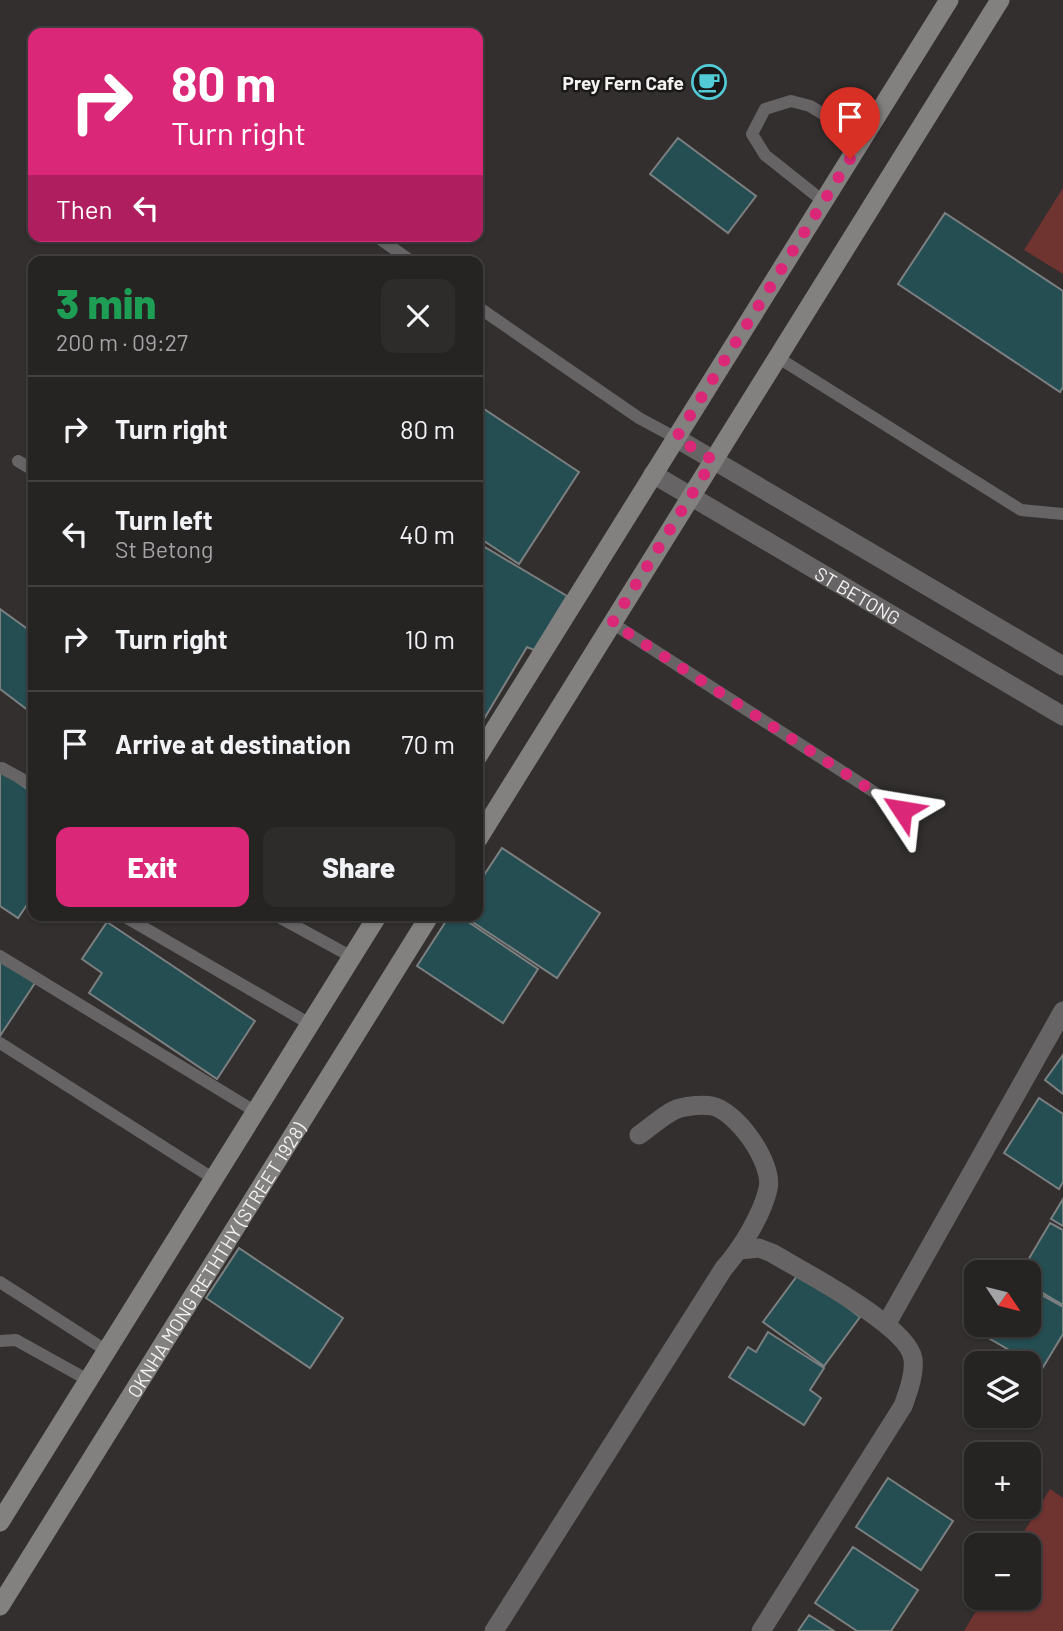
<!DOCTYPE html>
<meta charset="utf-8">
<style>
:root{--surface:#262323;--page:#2e2b2b;--text:#f1f3f6;--muted:#a4a4a6;--line:#424041;--accent:#db2777}
body{margin:0;font-family:Barlow,sans-serif;background:var(--page);color:var(--text);height:100vh;display:flex;flex-direction:column;font-size:26px;white-space:nowrap}
*{box-sizing:border-box;margin:0}
p{font-size:23px;color:var(--muted)}
.icon{flex:none;width:38px;height:38px;fill:none;stroke:currentColor;stroke-width:2;stroke-linecap:round;stroke-linejoin:round}
.map{position:relative;flex:1;overflow:hidden}
.side{position:absolute;left:28px;top:256px;width:455px;height:665px;display:flex;flex-direction:column;background:var(--surface);border-radius:14px;box-shadow:0 2px 5px #0004,0 0 0 2px var(--line)}
.side>*{flex:none}
.banner{position:absolute;left:28px;top:28px;width:455px;height:214px;border-radius:14px;box-shadow:0 2px 5px #0004,0 0 0 2px var(--line);background:#db2777;color:#fff;overflow:hidden}
.needle{width:46px;rotate:125deg}
.tools{position:absolute;left:964px;top:1260px;display:grid;gap:14px}
.tools a{display:grid;place-items:center;width:77px;height:77px;border-radius:14px;background:var(--surface);box-shadow:0 2px 5px #0004,0 0 0 2px var(--line);font-size:35px}
.pin{position:absolute;display:grid;place-items:center;width:60px;height:60px;color:#fff;margin:-72px -30px;border-radius:50% 50% 50% 0;rotate:-45deg;box-shadow:0 0 7px #0007}
.pin .icon{rotate:45deg}
.me{position:absolute;width:77px;margin:-38px;rotate:303deg;stroke-linejoin:round;filter:drop-shadow(0 0 5px #0008)}
.turn{display:flex;align-items:center;gap:24px;height:147px;padding:0 28px;font-size:32px}
.turn .icon{width:91px;height:91px;stroke-width:2.5}
.turn b{display:block;font-size:49px;line-height:60px}
.then{display:flex;align-items:center;height:66px;padding:0 28px;background:#0003;gap:14px;font-size:26px}
.round{display:grid;place-items:center;flex:none;width:74px;height:74px;border-radius:14px;background:var(--page)}
.head{display:flex;align-items:center;justify-content:space-between;height:119px;padding:0 28px}
h1{font-size:42px;font-weight:800;line-height:52px;color:#1e9e55}
.action{display:flex;gap:14px;margin-top:auto;padding:14px 28px}
.action a{flex:1;height:80px;border-radius:14px;background:var(--accent);color:#fff;font-size:28px;font-weight:800;line-height:80px;text-align:center}
.action a+a{background:var(--page);color:var(--text)}
ul{padding:0;list-style:none}
li{display:flex;align-items:center;gap:21px;height:105px;padding:0 28px;border-top:2px solid var(--line)}
li div{flex:1}
li b{display:block;font-size:26px}
li em{font-style:normal}
.map>svg:first-child{display:block}
.green{fill:#6f3330}
.building{fill:#244e52;stroke:#7b7f80;stroke-width:2}
.lines{fill:none;stroke-linecap:round;stroke-linejoin:round}
.service{stroke:#666464;stroke-width:12}
.minor{stroke:#666464;stroke-width:19}
.secondary{stroke:#838180;stroke-width:19}
.route{stroke:#db2777;stroke-width:12;stroke-dasharray:0 21.6}
.labels{text-anchor:middle;dominant-baseline:central;stroke-width:5;stroke-linejoin:round;paint-order:stroke}
.poi-label{font-size:19px;font-weight:bold;fill:#f4f2f1;stroke:#191717;text-anchor:end}
.street-label{font-size:19px;fill:#f4f2f1;stroke:#191717}
</style>
<div class="map">
<svg width="1063" height="1631" viewBox="0 0 1063 1631">
<rect width="100%" height="100%" fill="#332f2f"/>
<path class="green" d="M1063 188V274L1024 250Z
M1050 1489 1063 1498V1631H964L984 1598H1029V1545H1016Z"/>
<path class="building" d="M678 138 756 196 728 233 650 174Z
M945 213 1063 291V387L1060 392 898 284Z
M478 405 579 472 519 564 478 537Z
M478 543 567 596 534 650 527 647 478 729Z
M0 609 33 633V714L0 689Z
M0 770 33 793V896L18 918 0 906Z
M502 848 600 913 557 978 462 915H478V884Z
M450 915H458L538 969 503 1023 417 966Z
M107 922 255 1021 217 1079 89 993 102 973 82 959Z
M0 960 35 983 0 1036Z
M1063 1055V1094L1045 1080Z
M1039 1098 1063 1114V1182L1059 1189 1004 1153Z
M1063 1199V1226L1051 1219Z
M1050 1223 1063 1230V1305L1029 1285V1272H1021Z
M239 1248 343 1318 310 1368 206 1298Z
M800 1272 860 1317 824 1366 763 1322Z
M1029 1288 1063 1307V1334L1042 1369 985 1336 992 1325H1029Z
M768 1332 824 1368 810 1390 821 1398 804 1425 729 1377 748 1347 756 1352Z
M888 1478 953 1521 921 1570 856 1527Z
M853 1547 918 1590 891 1631H857L815 1603Z
M809 1615 834 1631H798Z"/>
<g class="lines">
<path class="service" d="M823 201 765 155 752 134 765 109 791 101 810 106 863 138
M376 236 411 261
M478 307 639 418 676 438
M777 357 1021 510 1063 514
M18 461 33 470
M612 623 902 810
M2 768 33 785
M122 915 310 1024
M275 915 352 957
M0 956 256 1112
M0 1043 214 1179
M0 1282 107 1351
M0 1341 16 1340 88 1380"/>
<g class="minor">
<path d="M676 438 1063 666"/>
<path id="s1" d="M653 474 1063 716"/>
<path d="M740 1250 759 1248 772 1253C802 1271 909 1326 913 1359 915 1374 908 1392 903 1406L761 1631"/>
<path d="M887 1323 1063 1011"/>
<path d="M494 1631 724 1268C741 1249 762 1215 768 1189 774 1164 737 1111 712 1106 703 1104 688 1106 680 1108 666 1112 651 1127 639 1135"/>
</g>
<g class="secondary">
<path d="M478 756 949 0"/>
<path d="M478 839 1000 0"/>
<path d="M0 1522 378 915"/>
<path id="s2" d="M0 1606 430 915"/>
</g>
</g>
<g class="lines">
<path class="route" d="M850 159 676 438 713 460 612 623 902 810"/>
</g>
<defs>
<g id="cafe-ring" transform="scale(1.75)"><circle r="9.5" fill="#191717" stroke="#52cbd7" stroke-width="1.5"/><path d="M-5.5-4.5H6V0H3Q3 3.5 0 3.5H-2.5Q-5.5 3.5-5.5 0ZM3-3.2v2h1.7v-2ZM-6 4.5H4V6H-6Z" fill="#52cbd7"/></g>
</defs>
<g fill-rule="evenodd">
<use href="#cafe-ring" x="709" y="82"/>
</g>
<g class="labels">
<g class="poi-label">
<text x="684" y="82">Prey Fern Cafe</text>
</g>
<g class="street-label">
<text stroke="none"><textPath href="#s1" startOffset="238">ST BETONG</textPath></text>
<text stroke="none"><textPath href="#s2" startOffset="408">OKNHA MONG RETHTHY (STREET 1928)</textPath></text>
</g>
</g>
</svg>
<div class="tools">
<a><svg class="needle" viewBox="-14 -14 28 28"><path d="M0-13l5 13h-10z" fill="#e53935"/><path d="M0 13l5-13h-10z" fill="#a4a4a6"/></svg></a>
<a><svg class="icon" aria-label="layers" viewBox="0 0 24 24"><path d="M12 4l9 5-9 5-9-5zM3 14l9 5 9-5"/></svg></a>
<a>+</a>
<a>−</a>
</div>
<div class="pin" style="left:850px;top:159px;background:#d93025"><svg class="icon" aria-label="arrive" viewBox="0 0 24 24"><path d="M6 21V4h12l-3 4 3 4H6"/></svg></div>
<svg class="me" style="left:902px;top:810px" viewBox="-20 -20 40 40"><path d="M0-17L14 15 0 8-14 15z" fill="#db2777" stroke="#fff" stroke-width="4"/></svg>
<div class="banner">
<div class="turn"><svg class="icon" aria-label="right" viewBox="0 0 24 24"><path d="M7 20v-9h11M14 6l5 5-5 5"/></svg><div><b>80 m</b>Turn right</div></div>
<div class="then">Then<svg class="icon" aria-label="left" viewBox="0 0 24 24"><path d="M17 20v-9H6M10 6l-5 5 5 5"/></svg></div>
</div>
<section class="side">
<div class="head"><div><h1>3 min</h1><p>200 m · 09:27</p></div><a class="round"><svg class="icon" aria-label="close" viewBox="0 0 24 24"><path d="M6 6l12 12M18 6L6 18"/></svg></a></div>
<ul>
<li><svg class="icon" aria-label="right" viewBox="0 0 24 24"><path d="M7 20v-9h11M14 6l5 5-5 5"/></svg><div><b>Turn right</b></div><em>80 m</em></li>
<li><svg class="icon" aria-label="left" viewBox="0 0 24 24"><path d="M17 20v-9H6M10 6l-5 5 5 5"/></svg><div><b>Turn left</b><p>St Betong</p></div><em>40 m</em></li>
<li><svg class="icon" aria-label="right" viewBox="0 0 24 24"><path d="M7 20v-9h11M14 6l5 5-5 5"/></svg><div><b>Turn right</b></div><em>10 m</em></li>
<li><svg class="icon" aria-label="arrive" viewBox="0 0 24 24"><path d="M6 21V4h12l-3 4 3 4H6"/></svg><div><b>Arrive at destination</b></div><em>70 m</em></li>
</ul>
<div class="action"><a>Exit</a><a>Share</a></div>
</section>
</div>
